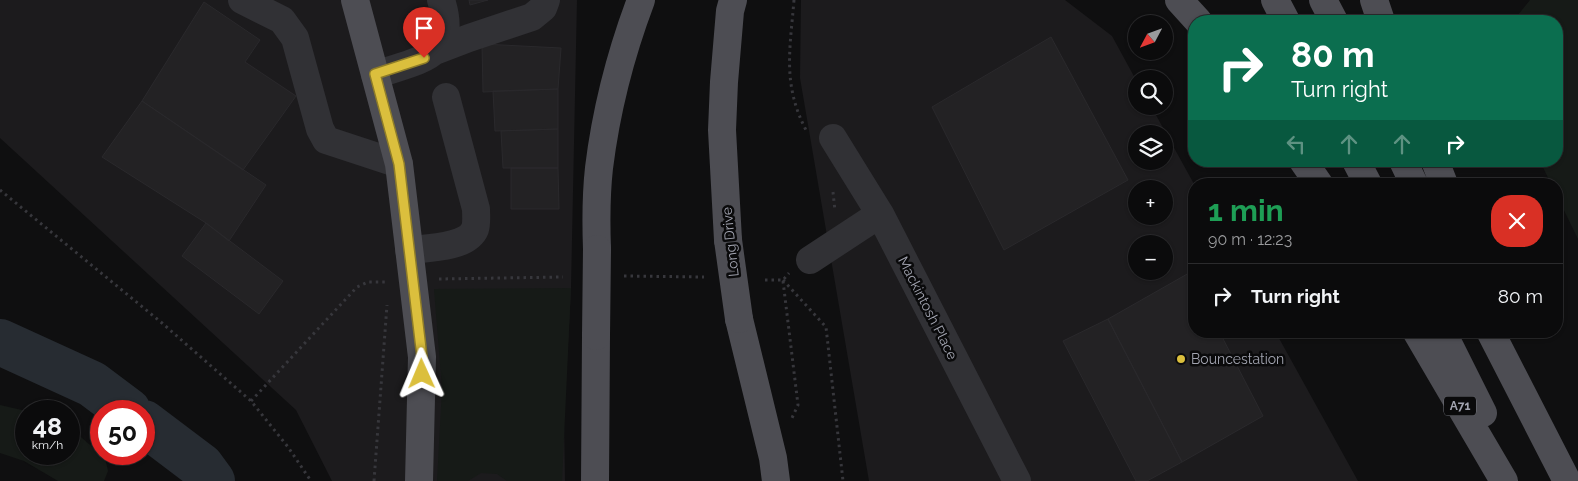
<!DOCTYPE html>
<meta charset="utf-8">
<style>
:root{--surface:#0b0b0c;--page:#141415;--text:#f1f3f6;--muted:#9a9b9d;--line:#2b2b2d}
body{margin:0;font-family:Raleway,sans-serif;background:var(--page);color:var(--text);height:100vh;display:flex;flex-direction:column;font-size:19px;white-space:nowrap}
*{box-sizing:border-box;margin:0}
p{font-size:16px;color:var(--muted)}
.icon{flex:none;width:28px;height:28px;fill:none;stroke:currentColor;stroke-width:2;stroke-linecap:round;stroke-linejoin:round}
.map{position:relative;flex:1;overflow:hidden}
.drawer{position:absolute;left:1188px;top:178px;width:375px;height:160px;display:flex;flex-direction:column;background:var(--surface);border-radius:20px;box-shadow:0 1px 4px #0004,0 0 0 1px var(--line)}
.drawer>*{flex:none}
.guide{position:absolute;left:1188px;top:15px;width:375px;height:152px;border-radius:20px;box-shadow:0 1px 4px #0004,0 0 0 1px var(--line);background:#0b6e4f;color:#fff;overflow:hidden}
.needle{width:32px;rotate:229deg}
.fabs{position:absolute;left:1128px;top:15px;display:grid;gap:10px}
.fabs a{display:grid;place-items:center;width:45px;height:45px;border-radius:50%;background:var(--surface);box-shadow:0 1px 4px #0004,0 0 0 1px var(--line);font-size:25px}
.speed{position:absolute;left:15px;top:400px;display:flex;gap:10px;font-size:25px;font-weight:700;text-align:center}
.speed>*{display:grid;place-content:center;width:65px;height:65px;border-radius:50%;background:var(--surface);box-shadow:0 1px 4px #0004,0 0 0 1px var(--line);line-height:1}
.speed small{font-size:12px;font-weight:400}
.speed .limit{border:8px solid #d22;background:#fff;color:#111}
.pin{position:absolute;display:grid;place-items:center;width:42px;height:42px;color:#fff;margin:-51px -21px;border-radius:50% 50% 50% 0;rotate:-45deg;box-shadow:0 0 5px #0007}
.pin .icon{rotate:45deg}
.me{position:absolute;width:55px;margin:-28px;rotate:359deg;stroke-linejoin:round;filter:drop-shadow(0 0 4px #0008)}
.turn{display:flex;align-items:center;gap:18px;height:105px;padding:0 20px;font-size:22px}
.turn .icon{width:65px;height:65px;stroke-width:2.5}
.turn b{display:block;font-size:35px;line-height:42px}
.lanes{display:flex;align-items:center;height:48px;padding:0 20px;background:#0003;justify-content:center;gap:25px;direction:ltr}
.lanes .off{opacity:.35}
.round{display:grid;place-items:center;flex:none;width:52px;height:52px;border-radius:20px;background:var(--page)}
.overview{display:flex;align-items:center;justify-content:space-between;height:85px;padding:0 20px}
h1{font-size:30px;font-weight:700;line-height:38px;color:#1e9e55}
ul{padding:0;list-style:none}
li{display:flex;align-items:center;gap:15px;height:65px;padding:0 20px;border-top:1px solid var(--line)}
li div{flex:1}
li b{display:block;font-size:19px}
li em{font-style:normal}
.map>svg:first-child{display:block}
.built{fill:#1c1b1d;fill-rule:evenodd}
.green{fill:#161a17}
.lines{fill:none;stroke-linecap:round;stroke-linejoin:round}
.river{stroke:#272c32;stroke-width:46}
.building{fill:#232224;stroke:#2a292c}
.path{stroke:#37373c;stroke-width:3;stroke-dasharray:2.5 4;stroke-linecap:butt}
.minor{stroke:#313135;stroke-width:28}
.major{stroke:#4d4d53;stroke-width:28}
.major-bridge{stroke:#4d4d53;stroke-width:28}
.route-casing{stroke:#8e7c28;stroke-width:12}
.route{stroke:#dbbf3d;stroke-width:9}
.poi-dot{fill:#dbbf3d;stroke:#0a0a0b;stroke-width:2}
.labels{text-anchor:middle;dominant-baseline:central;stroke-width:5;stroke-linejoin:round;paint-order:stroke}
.shield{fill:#0a0a0b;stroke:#74767e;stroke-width:1}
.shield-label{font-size:12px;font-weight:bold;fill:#a2a4b0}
.street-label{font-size:14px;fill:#a2a4b0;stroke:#0a0a0b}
.poi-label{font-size:14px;fill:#a2a4b0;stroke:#0a0a0b;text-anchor:start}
</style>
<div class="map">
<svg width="1578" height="481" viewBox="0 0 1578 481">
<rect width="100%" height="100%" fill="#0f0f10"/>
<path class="built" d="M0 0H577L571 288 564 421 565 481H332L296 410 0 138Z
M801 0H1065L1112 36 1136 80V106H1151L1194 184V331H1275L1358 481H869L800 78ZM1136 134H1164V161H1136ZM1136 189H1164V216H1136ZM1136 244H1164V271H1136Z"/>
<path class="green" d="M1530 0H1578V239L1556 194V184H1551L1540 161H1556V21H1513Z
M571 288 562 481H507L497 474 481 473 468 481H437L442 389 434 289Z
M0 405 26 411V454H69V429L74 431 105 458 108 471 104 481H58L24 461 0 453Z"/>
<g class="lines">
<path class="river" d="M0 342 92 384 128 411
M144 423 201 466 212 481"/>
</g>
<path class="building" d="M469 0H488L470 5Z
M204 2 260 40 245 62 296 96 243 170 142 101Z
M1051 37 1128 180 1004 250 932 107Z
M482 44 561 48 558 89 483 92Z
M558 89V129L495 131 493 91Z
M142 101 266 185 229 241 206 223 102 157Z
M558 129V168H503L501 131Z
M511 168H558L559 209H511Z
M206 223 283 281 259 314 182 256Z
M1189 273 1194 282V331H1219L1263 416 1182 462 1108 319Z
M1108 319 1182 462 1147 481H1136L1063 341Z"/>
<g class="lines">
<path class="path" d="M794 0C790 50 782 85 807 132
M0 190 162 323 251 401 288 447 311 481
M833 192 835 211
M624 276 704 277
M439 279 563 277
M765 280H783L789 273
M783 280 826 327 843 481
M783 281 798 405 791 420
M251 401 357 287 368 282H388
M374 481 387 305"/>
<path class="minor" d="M242 0 282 20 295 38 320 129 326 140 399 164
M435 51 469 38 532 17 543 8 546 0
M375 75C418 60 460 58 441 0
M833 138 880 214 1017 481
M409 250C427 248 467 248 475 229 477 223 476 215 476 209L446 97
M810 260 880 214"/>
<path class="major" d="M355 0 399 164 422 357 419 481
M1179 0 1198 21
M1275 0 1286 21
M1323 0 1334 21
M1374 0 1381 21
M1303 161 1319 184
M1356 161 1368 184
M1403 161 1414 184
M1435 161 1444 184
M728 240 722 130 724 82 730 11 733 0
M597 249C596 222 596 195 599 168 606 111 621 53 641 0
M739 319 773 458 776 481
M1416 331 1504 481
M1442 331 1483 413
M1490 331 1567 481
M595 481 596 336"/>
<path class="major-bridge" d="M728 240 739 319
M596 336 597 249"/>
</g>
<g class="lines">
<g class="route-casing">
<path id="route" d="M422 374V357L399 164 375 74 424 58"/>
</g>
<use href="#route" class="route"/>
</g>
<circle class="poi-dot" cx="1181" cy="359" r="5"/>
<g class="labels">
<rect class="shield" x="1444" y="396.5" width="32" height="19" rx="4"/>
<g class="shield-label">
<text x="1460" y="406">A71</text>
</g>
<g class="street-label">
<text transform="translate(730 242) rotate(-96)">Long Drive</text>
<text transform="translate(928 308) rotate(63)">Mackintosh Place</text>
</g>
<g class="poi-label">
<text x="1191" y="359">Bouncestation</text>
</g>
</g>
</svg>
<div class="fabs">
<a><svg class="needle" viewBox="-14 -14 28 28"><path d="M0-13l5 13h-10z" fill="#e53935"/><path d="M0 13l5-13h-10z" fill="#9a9b9d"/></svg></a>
<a><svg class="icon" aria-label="search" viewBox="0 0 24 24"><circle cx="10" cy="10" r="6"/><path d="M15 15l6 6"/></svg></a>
<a><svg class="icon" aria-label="layers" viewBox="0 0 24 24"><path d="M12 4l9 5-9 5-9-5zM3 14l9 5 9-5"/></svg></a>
<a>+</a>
<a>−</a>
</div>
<div class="speed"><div>48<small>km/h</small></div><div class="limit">50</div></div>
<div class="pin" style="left:424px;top:58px;background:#d93025"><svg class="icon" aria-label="arrive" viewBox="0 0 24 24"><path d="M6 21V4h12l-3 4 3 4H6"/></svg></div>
<svg class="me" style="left:422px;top:374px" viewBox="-20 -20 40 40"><path d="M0-17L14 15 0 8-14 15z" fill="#dbbf3d" stroke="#fff" stroke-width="4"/></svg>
<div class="guide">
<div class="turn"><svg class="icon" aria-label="right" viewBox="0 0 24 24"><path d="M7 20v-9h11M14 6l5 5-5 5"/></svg><div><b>80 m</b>Turn right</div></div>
<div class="lanes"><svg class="icon off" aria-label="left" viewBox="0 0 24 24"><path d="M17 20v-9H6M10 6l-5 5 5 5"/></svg><svg class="icon off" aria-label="ahead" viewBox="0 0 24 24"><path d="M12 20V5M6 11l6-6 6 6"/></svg><svg class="icon off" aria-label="ahead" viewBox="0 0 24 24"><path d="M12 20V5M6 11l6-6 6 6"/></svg><svg class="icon" aria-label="right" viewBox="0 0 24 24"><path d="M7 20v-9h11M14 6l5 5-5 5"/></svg></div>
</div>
<section class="drawer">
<div class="overview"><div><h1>1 min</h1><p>90 m · 12:23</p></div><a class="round" style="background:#d93025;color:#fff"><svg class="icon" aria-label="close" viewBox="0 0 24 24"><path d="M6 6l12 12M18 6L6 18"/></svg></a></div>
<ul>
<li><svg class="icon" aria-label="right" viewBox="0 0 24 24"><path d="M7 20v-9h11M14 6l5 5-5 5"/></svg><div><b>Turn right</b></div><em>80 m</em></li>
</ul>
</section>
</div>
